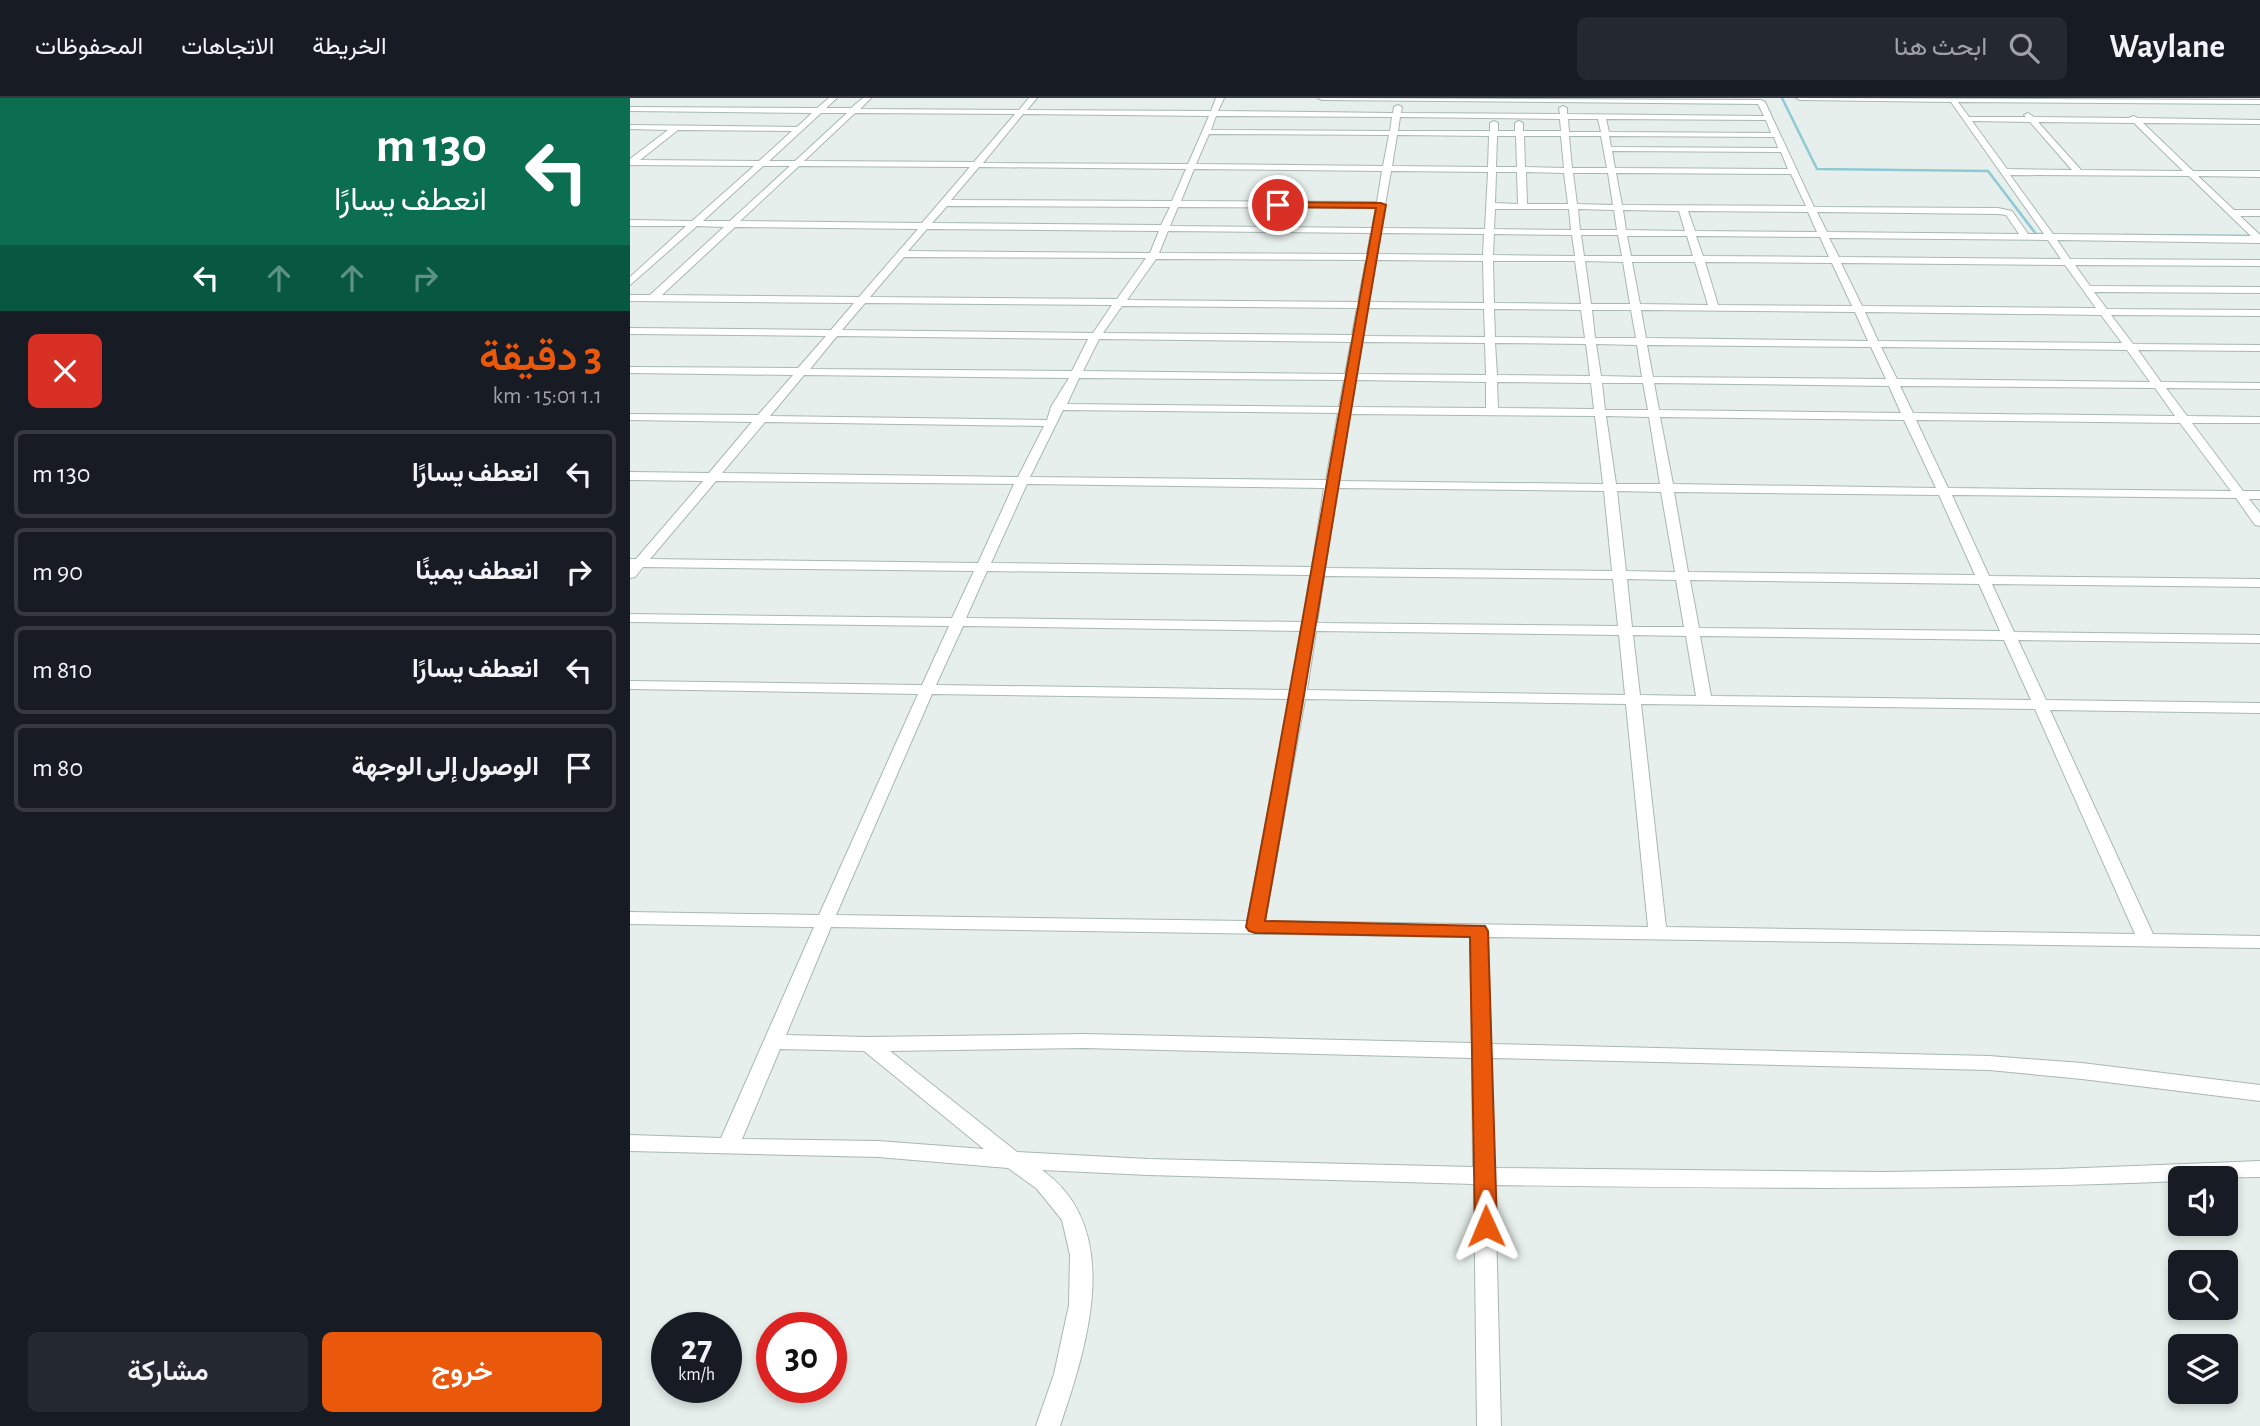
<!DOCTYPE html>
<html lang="ar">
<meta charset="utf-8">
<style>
:root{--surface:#171b24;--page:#242831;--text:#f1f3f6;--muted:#9ea1a6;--line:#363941;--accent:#ea580c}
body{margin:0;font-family:"Alegreya Sans",Vazirmatn,sans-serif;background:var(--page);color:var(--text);direction:rtl;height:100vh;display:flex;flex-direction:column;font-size:26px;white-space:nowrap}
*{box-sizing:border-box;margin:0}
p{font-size:23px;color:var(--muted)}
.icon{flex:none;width:38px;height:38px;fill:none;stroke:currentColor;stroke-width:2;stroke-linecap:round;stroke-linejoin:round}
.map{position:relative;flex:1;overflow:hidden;direction:ltr}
.panel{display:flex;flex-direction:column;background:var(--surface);width:630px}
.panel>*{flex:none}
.top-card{background:#0b6e4f;color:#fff;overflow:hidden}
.buttons{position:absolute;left:1538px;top:1068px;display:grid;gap:14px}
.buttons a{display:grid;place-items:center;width:70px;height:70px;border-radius:10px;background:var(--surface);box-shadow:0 4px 10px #0003;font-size:35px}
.speed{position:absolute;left:21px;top:1214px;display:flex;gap:14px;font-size:35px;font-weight:700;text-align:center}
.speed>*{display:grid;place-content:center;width:91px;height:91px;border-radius:50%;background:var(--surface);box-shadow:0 4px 10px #0003;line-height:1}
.speed small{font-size:18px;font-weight:400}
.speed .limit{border:10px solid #d22;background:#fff;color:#111}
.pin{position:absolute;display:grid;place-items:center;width:60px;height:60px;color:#fff;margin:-30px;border:4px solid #fff;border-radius:50%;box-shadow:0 2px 7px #0007}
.me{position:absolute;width:77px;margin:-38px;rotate:359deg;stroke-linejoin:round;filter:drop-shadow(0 0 5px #0008)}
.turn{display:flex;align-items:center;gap:24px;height:147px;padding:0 28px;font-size:32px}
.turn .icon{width:91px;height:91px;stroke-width:2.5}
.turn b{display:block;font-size:49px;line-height:60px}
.lanes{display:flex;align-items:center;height:66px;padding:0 28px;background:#0003;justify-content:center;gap:35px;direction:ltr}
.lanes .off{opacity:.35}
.round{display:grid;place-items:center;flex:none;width:74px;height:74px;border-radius:10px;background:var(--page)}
.overview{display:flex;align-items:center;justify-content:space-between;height:119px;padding:0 28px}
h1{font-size:42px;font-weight:600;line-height:52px;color:var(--accent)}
.primary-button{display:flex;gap:14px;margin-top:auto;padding:14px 28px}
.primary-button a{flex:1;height:80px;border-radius:10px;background:var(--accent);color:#fff;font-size:28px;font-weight:600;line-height:80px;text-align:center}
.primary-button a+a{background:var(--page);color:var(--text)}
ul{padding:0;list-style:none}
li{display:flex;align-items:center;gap:21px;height:88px;margin:0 14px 10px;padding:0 14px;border:4px solid var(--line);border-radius:10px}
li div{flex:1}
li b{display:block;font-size:26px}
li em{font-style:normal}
header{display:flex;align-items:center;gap:42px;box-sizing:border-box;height:98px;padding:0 35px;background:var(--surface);border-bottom:2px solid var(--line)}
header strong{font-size:33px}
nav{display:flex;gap:38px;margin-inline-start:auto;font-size:24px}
.search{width:490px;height:63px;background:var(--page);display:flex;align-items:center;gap:18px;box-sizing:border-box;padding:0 24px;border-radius:10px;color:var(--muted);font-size:26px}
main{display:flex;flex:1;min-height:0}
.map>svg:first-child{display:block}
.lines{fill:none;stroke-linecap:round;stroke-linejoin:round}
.stream{stroke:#8ec9d4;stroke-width:2.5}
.minor-casing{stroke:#a8b8b2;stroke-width:2}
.minor{fill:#fff;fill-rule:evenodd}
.route{fill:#ea580c;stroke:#983908;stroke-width:2}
</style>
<header>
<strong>Waylane</strong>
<div class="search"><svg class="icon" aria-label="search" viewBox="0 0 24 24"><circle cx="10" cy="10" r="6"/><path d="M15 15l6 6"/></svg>ابحث هنا</div>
<nav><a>الخريطة</a><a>الاتجاهات</a><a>المحفوظات</a></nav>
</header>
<main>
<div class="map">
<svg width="1630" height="1328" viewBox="0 0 1630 1328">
<rect width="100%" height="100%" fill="#e6efeb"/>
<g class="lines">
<path class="stream" d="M1152 0 1187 71 1358 73 1406 136H1411
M1494 137 1625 138"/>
<g class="minor-casing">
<path id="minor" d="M199 0H207L196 10H221L233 0H241L230 11 389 12 399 0H407L397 12 581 13 586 0H594L588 13 763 15 764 9 768 7 772 9 771 15 930 16 929 10 933 8 937 10V16L1134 18 1128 6 692 2 688 0 1131 2 1135 4 1184 109 1368 110 1382 113 1398 136H1414L1321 4 1170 2 1166 0 1630 2V6L1328 4 1339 19H1396L1394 17 1398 15 1404 19 1499 20 1503 18 1508 20 1630 22V26L1513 25 1563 73H1630V79L1568 78 1604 112H1630V118H1610L1630 137V145L1427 142 1440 161 1630 162V168L1445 167 1460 188 1630 189V195L1464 194 1477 211 1630 212V218L1481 217 1503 246 1630 247V253L1508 252 1531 284 1630 285V291L1536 290 1557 318 1630 319V325H1562L1613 393H1630V401H1619L1630 415V428L1625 427 1606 400 1322 397 1359 478 1630 481V489L1362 486 1384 534 1630 537V545L1388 542 1416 602 1630 605V615L1420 612 1523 836 1630 838V850L858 839 861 946 1359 958 1452 965 1630 987V1003L1452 981 1359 972 861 960 864 1070 1253 1074 1428 1071 1630 1063V1079L1550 1080V1083C1322 1093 1094 1090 865 1087L871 1328H847L844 1086 518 1077 412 1072C495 1131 457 1248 430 1328H406L424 1276 439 1207 440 1157 432 1122 407 1091 378 1070 248 1059 0 1053V1037L91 1040 184 829 0 826V814L189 817 288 596 0 591V583L292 587 319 528 0 524V516L322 520 344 473 13 469 5 479 0 480V461H6L73 383 0 382V374L79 375 122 324 0 322V316L128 317 163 277 0 275V269L168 270 196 238 0 236V230L201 232 224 205 0 203V197H20L94 129 67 128 0 187V179L56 128H0V122L62 123 124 68 0 67V61L38 32 0 31V27L167 29 182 15 0 13V9L187 10ZM191 15H217L165 63H139ZM225 15 385 16 344 64 174 63ZM393 16 579 18 558 66 353 65ZM586 18 762 19 760 33 581 32ZM770 19 930 21 931 33H893V25L889 23 885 25V33H868V25L864 23 860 25V33H768ZM938 21H968L971 34H939ZM976 21 1136 22 1141 35 979 34ZM1342 23 1400 24 1442 72 1377 71ZM1408 24 1504 25 1553 73 1451 72ZM48 32 162 33 129 63 10 62ZM579 36 759 37 753 68 566 66ZM767 37 859 38 858 69 762 68ZM867 38H886L887 69H866ZM894 38H931L934 70 895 69ZM939 38H971L977 70H942ZM979 38 1144 39 1148 50 981 49ZM982 53 1151 54 1158 71 985 70ZM133 68H160L100 123H73ZM169 68 340 69 292 125 110 123ZM349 69 556 71 542 103 321 102ZM564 71 752 73 747 104 551 103ZM761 73 858 74 855 131 751 130ZM866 74H887L888 106 865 105ZM896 74 934 75 938 106H897ZM943 75H978L983 107 947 106ZM986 75 1161 76 1176 108 992 107ZM1380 77 1559 78 1621 138 1423 136ZM317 108 540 109 531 127 302 125ZM548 109 746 110 742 130 540 128ZM865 111H939L941 132 864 131ZM948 111 984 112 987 132H950ZM993 112 1049 113 1055 133 996 132ZM1058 113 1178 114 1187 134 1065 133ZM1187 114 1368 116 1376 117 1389 136 1197 134ZM105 129 288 131 229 199 32 197ZM297 131 529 133 520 155 278 153ZM538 133 741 135 737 156 529 155ZM750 135 854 136 853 157 747 156ZM864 136 942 137 945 158 863 157ZM951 137H988L992 158H954ZM997 138H1057L1063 158H1001ZM1066 138 1190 139 1199 159 1073 158ZM1199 140 1418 142 1431 161 1209 159ZM274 159 516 160 487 201 240 199ZM526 161 736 162 728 204 497 202ZM746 162 853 163 854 205 738 204ZM863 163H945L951 206 864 205ZM955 163 993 164 1000 206H961ZM1002 164H1065L1078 207 1010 206ZM1075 164 1202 165 1222 208 1088 207ZM1211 165 1435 167 1466 210 1232 208ZM235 205 482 207 463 235 212 232ZM492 208 727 210 722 237 473 235ZM737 210 854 211 855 239 733 238ZM864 211 951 212 955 240 865 239ZM962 212H1001L1006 240H965ZM1011 212 1225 214 1238 243 1016 240ZM1235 214 1471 217 1492 245 1248 243ZM207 238 458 241 442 273 180 271ZM469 241 721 244 715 276 453 273ZM732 244 855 245 856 277 726 276ZM865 245 956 246 960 278 867 277ZM966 246 1007 247 1012 279 971 278ZM1017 247 1241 249 1256 281 1023 279ZM1251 249 1497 252 1520 284 1267 281ZM174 277 439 280 421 309 417 322 140 318ZM449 280 714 282 709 309 437 306ZM725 282 856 284V310L721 309ZM867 284 961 285 964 311 868 310ZM972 285H1013L1018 312H975ZM1024 285 1259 288 1271 315 1029 312ZM1270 288 1525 290 1545 318 1283 315ZM433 312 708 315 696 382 400 379ZM719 316 965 318 973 386 708 383ZM976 318 1019 319 1030 386H986ZM1030 319 1274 322 1306 390 1043 386ZM1286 322 1550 325 1601 393 1318 390ZM135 324 414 328 388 379 92 375ZM86 383 384 386 348 465 20 461ZM397 386 694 390 682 469 361 465ZM707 390 974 393 982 473 695 470ZM987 393 1031 394 1045 474 996 473ZM1044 394 1309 397 1345 477 1058 474ZM357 473 680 477 673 524 336 520ZM694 478 983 481 988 528 687 525ZM997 481 1046 482 1054 529H1002ZM1060 482 1349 486 1370 533 1069 530ZM333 528 672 533 662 592 306 587ZM686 533 989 537 995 597 677 592ZM1003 537 1056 538 1066 598 1010 597ZM1070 538 1374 542 1401 602 1081 598ZM302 596 660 601 617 823 206 817ZM675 601 996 606 1018 829 635 823ZM1011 606 1405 611 1505 836 1036 829ZM201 829 840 839 842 945 454 936 238 939 156 937ZM454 950 842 960 843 1069 518 1061 387 1054 260 953ZM150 951 234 953 354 1051 248 1043 112 1041Z"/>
</g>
<use href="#minor" class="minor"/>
</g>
<path class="route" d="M648 104 751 105 756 107C714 346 678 585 635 823L855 828 858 833 867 1128 864 1134 856 1137 849 1134 845 1128 840 839 625 835 619 833 616 829C662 590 702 350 746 110L644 109V105Z"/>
</svg>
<div class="buttons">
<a><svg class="icon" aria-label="sound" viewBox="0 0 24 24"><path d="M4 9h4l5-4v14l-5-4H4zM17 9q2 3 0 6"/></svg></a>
<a><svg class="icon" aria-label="search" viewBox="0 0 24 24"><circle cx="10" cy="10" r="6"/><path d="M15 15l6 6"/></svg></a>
<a><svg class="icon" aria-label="layers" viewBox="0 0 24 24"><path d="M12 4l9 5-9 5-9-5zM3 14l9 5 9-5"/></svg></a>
</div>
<div class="speed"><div>27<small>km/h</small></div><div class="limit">30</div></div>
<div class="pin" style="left:648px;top:107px;background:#d93025"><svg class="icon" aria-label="arrive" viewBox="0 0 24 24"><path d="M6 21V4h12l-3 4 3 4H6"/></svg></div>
<svg class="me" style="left:856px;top:1128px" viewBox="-20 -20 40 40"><path d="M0-17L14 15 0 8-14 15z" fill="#ea580c" stroke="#fff" stroke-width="4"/></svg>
</div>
<section class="panel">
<div class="top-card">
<div class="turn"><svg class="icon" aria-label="left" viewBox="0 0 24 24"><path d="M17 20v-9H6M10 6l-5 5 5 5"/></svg><div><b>130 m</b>انعطف يسارًا</div></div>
<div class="lanes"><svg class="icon" aria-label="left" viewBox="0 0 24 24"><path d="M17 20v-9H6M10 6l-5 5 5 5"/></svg><svg class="icon off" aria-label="ahead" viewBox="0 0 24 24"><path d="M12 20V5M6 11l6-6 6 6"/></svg><svg class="icon off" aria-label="ahead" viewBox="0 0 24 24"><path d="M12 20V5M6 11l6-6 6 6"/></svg><svg class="icon off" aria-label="right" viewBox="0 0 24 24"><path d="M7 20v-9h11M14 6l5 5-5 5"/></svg></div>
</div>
<div class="overview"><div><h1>3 دقيقة</h1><p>1.1 km · 15:01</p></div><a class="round" style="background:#d93025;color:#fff"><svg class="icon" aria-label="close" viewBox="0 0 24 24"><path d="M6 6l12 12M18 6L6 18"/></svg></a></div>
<ul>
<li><svg class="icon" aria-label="left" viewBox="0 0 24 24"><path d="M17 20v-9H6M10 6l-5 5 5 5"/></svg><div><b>انعطف يسارًا</b></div><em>130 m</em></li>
<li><svg class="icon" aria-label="right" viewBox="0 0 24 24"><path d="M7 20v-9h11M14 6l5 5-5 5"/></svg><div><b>انعطف يمينًا</b></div><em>90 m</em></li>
<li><svg class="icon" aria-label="left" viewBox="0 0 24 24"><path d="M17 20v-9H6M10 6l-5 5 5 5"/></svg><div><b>انعطف يسارًا</b></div><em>810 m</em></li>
<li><svg class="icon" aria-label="arrive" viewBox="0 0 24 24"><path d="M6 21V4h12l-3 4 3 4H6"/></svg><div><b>الوصول إلى الوجهة</b></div><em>80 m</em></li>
</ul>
<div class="primary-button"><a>خروج</a><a>مشاركة</a></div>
</section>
</main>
